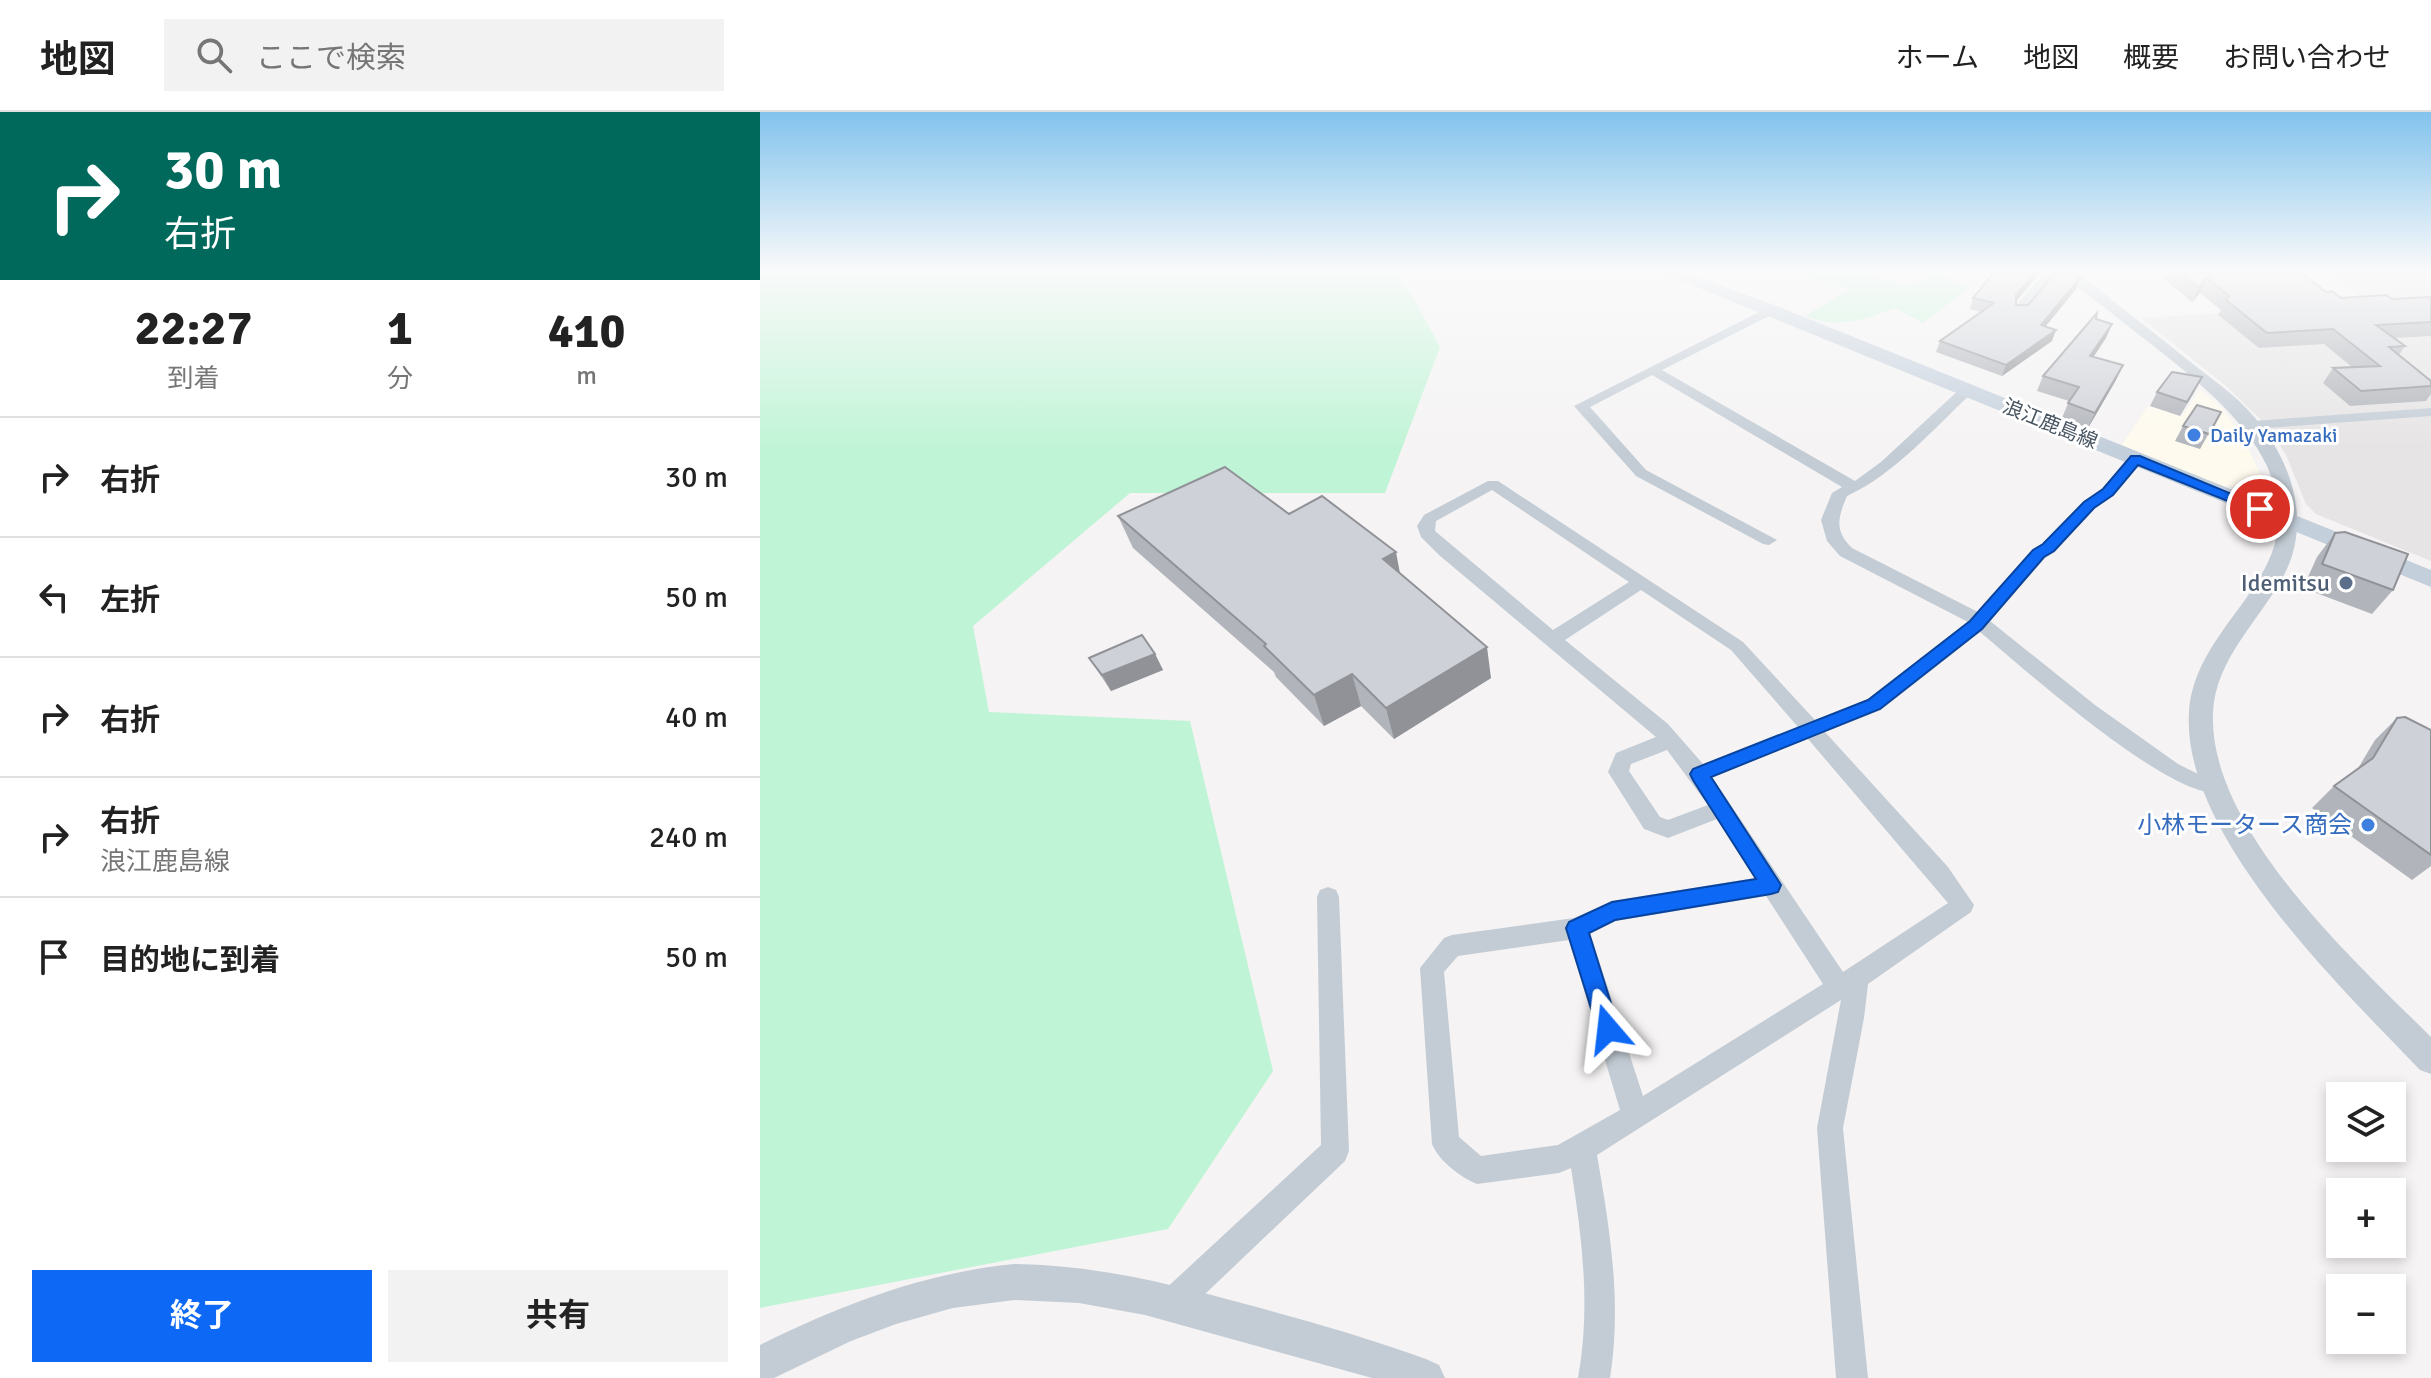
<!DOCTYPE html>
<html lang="ja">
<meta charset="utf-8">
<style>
:root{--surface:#fff;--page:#f2f2f2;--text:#222;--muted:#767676;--line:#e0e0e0;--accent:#0d68f5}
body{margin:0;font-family:Signika,"Noto Sans JP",sans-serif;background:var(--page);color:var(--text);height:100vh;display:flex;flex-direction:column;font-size:30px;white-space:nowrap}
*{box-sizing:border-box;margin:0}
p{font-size:26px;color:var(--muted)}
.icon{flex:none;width:44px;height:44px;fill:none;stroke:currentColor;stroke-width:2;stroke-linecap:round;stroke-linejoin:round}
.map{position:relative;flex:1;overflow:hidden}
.details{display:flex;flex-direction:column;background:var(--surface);width:760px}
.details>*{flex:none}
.guide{background:#00695c;color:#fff;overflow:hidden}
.fabs{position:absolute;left:1566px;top:970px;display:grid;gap:16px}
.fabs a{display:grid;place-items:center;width:80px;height:80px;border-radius:0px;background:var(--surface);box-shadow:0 4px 12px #0003;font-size:40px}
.pin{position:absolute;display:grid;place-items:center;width:68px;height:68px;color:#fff;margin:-34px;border:4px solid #fff;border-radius:50%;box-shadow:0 2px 8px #0007}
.me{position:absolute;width:88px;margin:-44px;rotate:343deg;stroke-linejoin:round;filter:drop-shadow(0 0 6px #0008)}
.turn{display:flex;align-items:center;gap:28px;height:168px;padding:0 32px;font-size:36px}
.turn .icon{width:104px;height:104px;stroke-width:2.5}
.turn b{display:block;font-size:56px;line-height:68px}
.eta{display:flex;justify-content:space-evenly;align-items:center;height:136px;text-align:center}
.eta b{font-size:48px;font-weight:700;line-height:56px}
.action{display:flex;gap:16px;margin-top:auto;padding:16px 32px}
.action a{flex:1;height:92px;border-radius:0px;background:var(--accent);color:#fff;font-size:32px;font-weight:700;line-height:92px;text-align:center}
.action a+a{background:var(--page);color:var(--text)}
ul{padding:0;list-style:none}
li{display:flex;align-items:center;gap:24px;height:120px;padding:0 32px;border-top:2px solid var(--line)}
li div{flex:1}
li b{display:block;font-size:30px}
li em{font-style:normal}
header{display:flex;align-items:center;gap:48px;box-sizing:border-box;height:112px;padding:0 40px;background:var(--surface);border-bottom:2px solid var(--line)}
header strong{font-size:38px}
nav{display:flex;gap:44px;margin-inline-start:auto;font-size:28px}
.search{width:560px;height:72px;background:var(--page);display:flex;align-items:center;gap:20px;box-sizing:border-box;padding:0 28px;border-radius:0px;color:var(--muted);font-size:30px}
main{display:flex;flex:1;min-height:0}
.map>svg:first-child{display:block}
.commercial{fill:#fefaee}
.education{fill:#e6e4e5}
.green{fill:#c0f4d6}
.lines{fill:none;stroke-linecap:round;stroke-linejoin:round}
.minor{fill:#c3ccd5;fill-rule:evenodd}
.tertiary{fill:#c3ccd5;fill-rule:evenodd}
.secondary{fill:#c4cfdc;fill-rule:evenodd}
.wall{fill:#b1b4ba}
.shaded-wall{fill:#909297}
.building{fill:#ced1d8;stroke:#909297;stroke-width:2}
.route{fill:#0d68f5;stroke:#08449f;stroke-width:2}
.shop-dot{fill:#3f7fe0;stroke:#fff;stroke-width:3}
.service-dot{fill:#5c6f8a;stroke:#fff;stroke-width:3}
.labels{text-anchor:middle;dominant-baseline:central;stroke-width:6;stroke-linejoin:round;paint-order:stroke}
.far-street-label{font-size:20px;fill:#485562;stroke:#fff}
.far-shop-label{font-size:20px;fill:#366cbe;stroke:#fff;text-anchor:start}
.service-label{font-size:24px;fill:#4e5e75;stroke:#fff;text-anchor:end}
.shop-label{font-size:24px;fill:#366cbe;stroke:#fff;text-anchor:end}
</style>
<header>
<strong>地図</strong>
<div class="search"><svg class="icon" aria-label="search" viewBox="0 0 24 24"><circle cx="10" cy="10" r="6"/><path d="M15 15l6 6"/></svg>ここで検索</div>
<nav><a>ホーム</a><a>地図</a><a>概要</a><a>お問い合わせ</a></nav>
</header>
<main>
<section class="details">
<div class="guide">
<div class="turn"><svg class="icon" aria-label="right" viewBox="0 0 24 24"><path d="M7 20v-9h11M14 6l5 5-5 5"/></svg><div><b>30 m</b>右折</div></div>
</div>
<div class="eta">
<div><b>22:27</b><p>到着</p></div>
<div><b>1</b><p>分</p></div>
<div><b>410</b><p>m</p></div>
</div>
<ul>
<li><svg class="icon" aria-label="right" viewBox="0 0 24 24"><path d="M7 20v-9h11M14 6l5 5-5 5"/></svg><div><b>右折</b></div><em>30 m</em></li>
<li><svg class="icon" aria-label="left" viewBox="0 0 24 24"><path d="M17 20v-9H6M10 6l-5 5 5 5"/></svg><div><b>左折</b></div><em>50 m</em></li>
<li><svg class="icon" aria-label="right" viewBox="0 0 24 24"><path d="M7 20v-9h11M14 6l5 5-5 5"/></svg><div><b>右折</b></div><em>40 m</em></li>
<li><svg class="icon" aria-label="right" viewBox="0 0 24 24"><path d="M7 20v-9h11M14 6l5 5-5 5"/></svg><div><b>右折</b><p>浪江鹿島線</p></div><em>240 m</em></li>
<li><svg class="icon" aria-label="arrive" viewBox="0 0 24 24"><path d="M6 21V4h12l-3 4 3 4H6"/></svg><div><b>目的地に到着</b></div><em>50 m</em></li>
</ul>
<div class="action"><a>終了</a><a>共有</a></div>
</section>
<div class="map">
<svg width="1671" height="1266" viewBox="0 0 1671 1266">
<rect width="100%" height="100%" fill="#f5f3f3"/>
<path class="commercial" d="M1440 277 1463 297 1483 326 1500 361V366L1493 375 1460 374 1361 334 1388 294 1422 304Z"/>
<path class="education" d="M1566 160H1671V296L1502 309 1466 274 1381 206 1611 192Z
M1671 303V449L1556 402 1546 392 1526 343 1508 315Z"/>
<path class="green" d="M0 160H639L680 235 625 381H370L213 514 229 600 430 609 513 959 408 1117 0 1196Z
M1025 160H1098L1147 173 1179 161 1209 176 1163 211 1135 196C1105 208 1076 217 1045 204L1090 177Z"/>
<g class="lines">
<path class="minor" d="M1285 160H1297L1262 202H1254V196Z
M1011 194 1017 198 1015 201 902 258 1095 369 1121 350 1202 275H1212V281C1173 317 1135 362 1087 384 1078 405 1074 419 1092 436L1218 500 1273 438 1283 432 1323 390 1343 377 1370 344H1380L1382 347 1353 383 1335 396 1295 440 1285 446 1230 509 1335 593 1418 652 1440 663 1464 668 1467 674 1464 680C1417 695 1260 553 1220 520L1121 598 1065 620 1188 755 1214 793 1211 800 1108 872 1104 906 1083 1016 1108 1266H1076L1057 1016 1081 888 837 1043C850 1118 862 1191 850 1266H818C831 1195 822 1126 811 1056L799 1061 717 1072C700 1065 679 1049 672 1032L660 856 684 826 692 823 814 806 852 789 995 766 957 707 908 726 884 717 848 660 856 641 896 625 679 443 661 425 657 414 664 403 728 369H738L983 530 1055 608 1107 588 1208 510 1080 444 1067 429 1061 408 1072 381 1082 375 892 263 830 295 886 358 1017 428 1009 433 1003 432 876 364 814 294ZM732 378 869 470 793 518 675 419 676 409ZM881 478 971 538 1038 615 943 652 908 612 805 528ZM1048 627 1188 791 1083 860 952 665ZM907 638 948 693 908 708 900 705 869 659 871 652ZM1006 784 1063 872 883 984 830 821 855 809ZM809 828 860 998 798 1033 721 1044 699 1025 684 860 698 844Z
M1671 296V304L1492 317 1485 313 1492 309Z
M568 775 576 778 579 785 589 1039 585 1049 424 1202 413 1206 402 1202 398 1191 402 1180 561 1033 557 785 560 778Z"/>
<path class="tertiary" d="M1302 160H1317C1348 185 1380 210 1412 235 1433 253 1457 269 1478 288 1525 332 1556 402 1524 463 1500 508 1455 547 1453 601 1448 717 1595 849 1671 925V962L1660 958C1581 875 1421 723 1429 600 1436 504 1556 464 1507 354 1478 291 1397 239 1344 195 1330 184 1314 173 1302 160Z
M254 1152C335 1153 412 1172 489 1193 549 1209 608 1226 666 1247L679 1253 685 1266H612L385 1203 319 1191 254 1188 193 1196 136 1212 91 1229 14 1266H0V1233C81 1193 163 1161 254 1152Z"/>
<path class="secondary" d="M900 160H922L1017 194 1671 458V475Z"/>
</g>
<path class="wall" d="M1407 160H1540L1566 180 1581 186 1632 187 1671 185V224L1634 226 1645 234 1639 243 1671 269V282L1666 289 1590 294 1563 271 1573 256 1592 255 1564 232 1499 236 1458 203 1461 198 1440 181 1432 190 1404 167Z
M1320 166 1316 177 1285 215 1292 229 1242 264 1176 240 1180 229 1221 200 1210 197 1213 186 1256 189V193H1268Z
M1352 212 1346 226 1333 245 1356 268 1328 316 1302 306 1309 289 1277 279 1283 264Z
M1435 279 1420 304 1390 294 1397 280Z
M1461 300 1440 337 1415 329 1423 314Z
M529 402 640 462 731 566 634 627 601 594 564 614 516 565 514 560 373 436 358 404Z
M1575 421 1633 478 1612 502 1543 476 1557 445Z
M395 542 403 558 351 579 329 546Z
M1637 606 1671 618V754L1652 768 1552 696 1574 674 1597 658 1615 628Z"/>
<path class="shaded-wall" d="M1276 160H1281L1252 194 1256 183Z
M1320 166 1316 177 1277 225 1281 213Z
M1447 166 1440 181 1432 190 1439 176Z
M1352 212 1346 226 1324 259 1330 244Z
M1296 218 1292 229 1242 264 1246 253Z
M1363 253 1356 268 1328 316 1335 301Z
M636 440 642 472 623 447Z
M727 535 731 566 634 627 626 596Z
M395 542 403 558 351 579 342 563Z
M592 562 601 594 564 614 554 583Z"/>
<path class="building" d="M1234 160H1276L1256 183V193H1268L1296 160H1313L1320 166 1281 213 1296 218 1246 253 1180 229 1234 191 1213 186Z
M1419 160H1540L1566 180 1572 179 1581 186 1626 183 1632 187 1671 185V210L1616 213 1645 234 1629 235 1671 269V274L1601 279 1573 256 1620 254 1573 217 1507 221 1466 188 1469 184 1447 166 1439 176Z
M1337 201 1336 207 1352 212 1330 244 1363 253 1335 301 1308 291 1319 275 1283 264Z
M1412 260 1442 265 1427 290 1397 280Z
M1437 293 1461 300 1449 322 1423 314Z
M465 355 529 402 562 384 636 440 623 447 727 535 626 596 592 562 554 583 504 534 506 532 358 404Z
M1585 420 1648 442 1633 478 1562 452 1575 421Z
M382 523 395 542 342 563 329 546Z
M1645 605 1671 618V743L1574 674 1613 646 1637 606Z"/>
<linearGradient id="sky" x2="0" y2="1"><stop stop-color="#82c3ed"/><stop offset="0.47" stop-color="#fafafa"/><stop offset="1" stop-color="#fafafa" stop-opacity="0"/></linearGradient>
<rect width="1671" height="337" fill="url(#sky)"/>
<path class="route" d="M1371 344H1380L1508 397 1505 400H1495L1378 353 1353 383 1334 396 1294 439 1284 445 1222 517 1120 597 951 665 1021 773 1018 780 1011 782 855 808 829 821 859 917 856 925 848 928 840 925 806 816 809 810 852 790 996 767 933 668 930 662 933 657 1108 588 1210 509 1273 438 1283 432 1324 390 1343 377Z"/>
<g class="shop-dot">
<circle cx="1434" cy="323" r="8"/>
<circle cx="1608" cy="713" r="8"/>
</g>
<circle class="service-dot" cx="1586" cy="471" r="8"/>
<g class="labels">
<g class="far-street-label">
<text transform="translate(1290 312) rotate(22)">浪江鹿島線</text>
</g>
<g class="far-shop-label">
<text x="1450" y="323">Daily Yamazaki</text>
</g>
<g class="service-label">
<text x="1570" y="471">Idemitsu</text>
</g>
<g class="shop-label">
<text x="1592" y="713">小林モータース商会</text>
</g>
</g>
</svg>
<div class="fabs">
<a><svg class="icon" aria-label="layers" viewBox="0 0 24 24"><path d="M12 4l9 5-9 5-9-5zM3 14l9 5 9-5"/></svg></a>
<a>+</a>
<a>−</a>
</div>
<div class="pin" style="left:1500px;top:397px;background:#d93025"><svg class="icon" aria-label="arrive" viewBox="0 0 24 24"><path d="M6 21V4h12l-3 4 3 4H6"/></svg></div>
<svg class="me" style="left:848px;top:917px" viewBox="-20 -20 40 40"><path d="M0-17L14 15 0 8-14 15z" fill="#0d68f5" stroke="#fff" stroke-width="4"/></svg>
</div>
</main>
